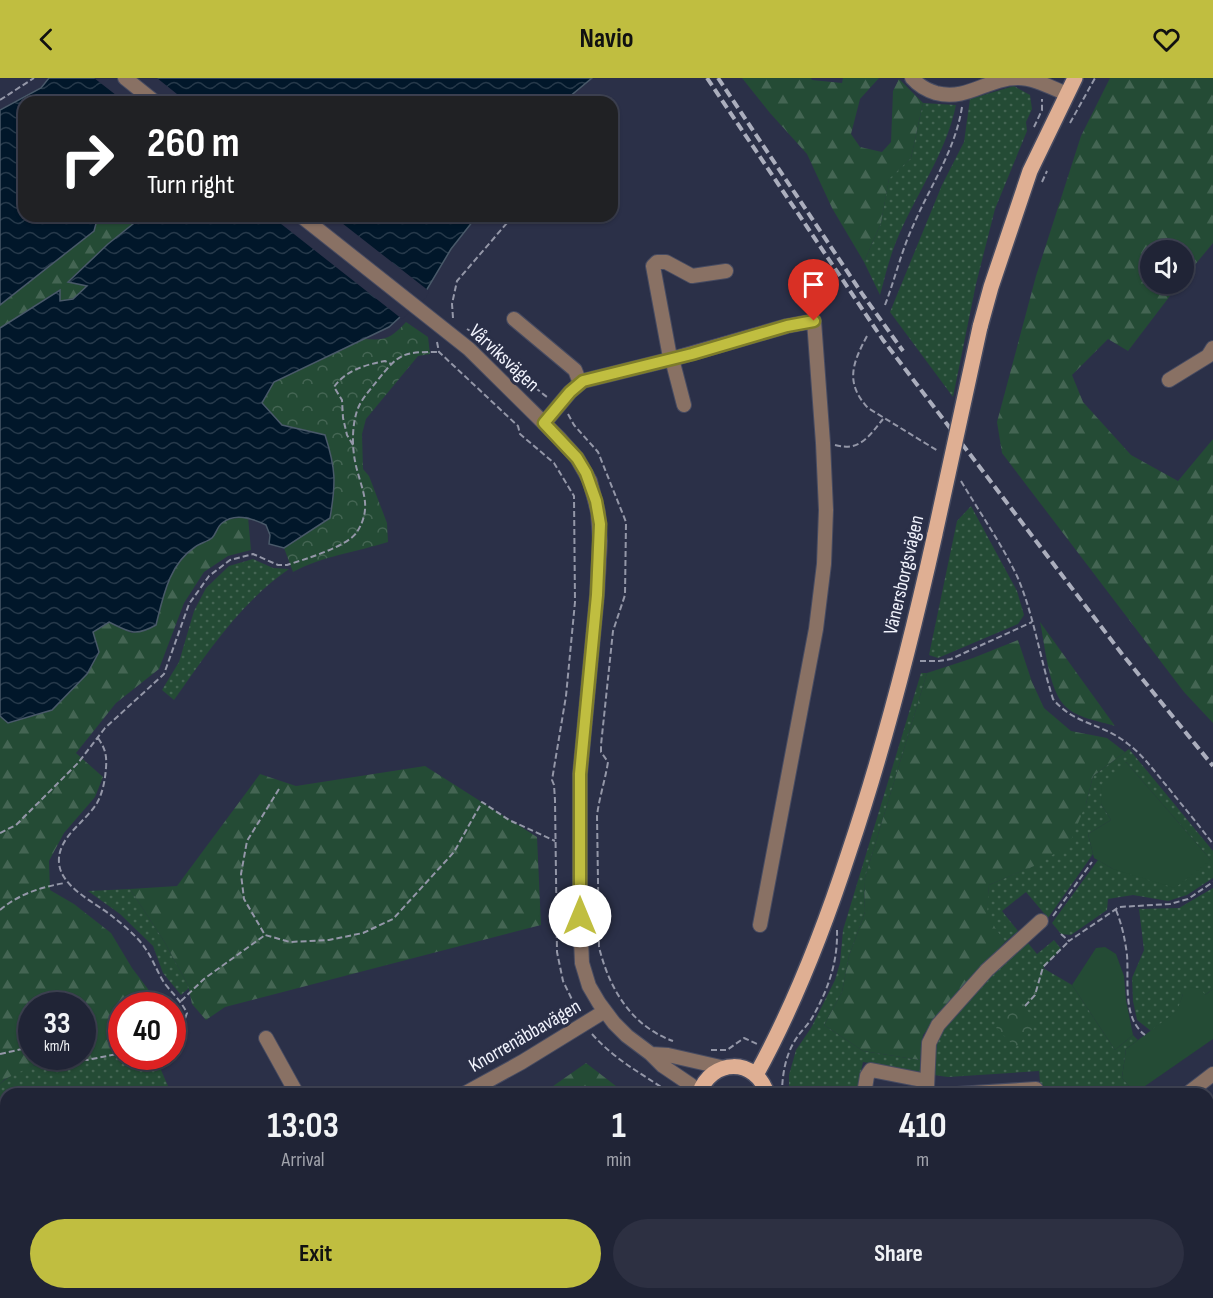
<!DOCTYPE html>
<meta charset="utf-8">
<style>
:root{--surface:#202436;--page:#2d3042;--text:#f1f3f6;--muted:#a2a4ad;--line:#3d4151;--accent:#c0be40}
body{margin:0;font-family:"Sofia Sans Condensed",sans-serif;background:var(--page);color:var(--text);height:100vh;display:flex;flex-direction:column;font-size:22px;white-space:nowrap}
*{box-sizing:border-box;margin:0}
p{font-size:20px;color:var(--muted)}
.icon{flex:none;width:33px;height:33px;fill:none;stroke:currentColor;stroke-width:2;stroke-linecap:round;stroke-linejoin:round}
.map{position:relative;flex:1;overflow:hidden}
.panel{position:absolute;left:0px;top:1010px;width:1214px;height:212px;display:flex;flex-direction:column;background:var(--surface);border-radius:18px 18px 0 0;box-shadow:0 2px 4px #0004,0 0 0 2px var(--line)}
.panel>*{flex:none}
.top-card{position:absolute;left:18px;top:18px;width:600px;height:126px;border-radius:18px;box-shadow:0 2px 4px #0004,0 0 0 2px var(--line);background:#202124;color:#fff;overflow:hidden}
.buttons{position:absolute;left:1140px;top:162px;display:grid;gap:12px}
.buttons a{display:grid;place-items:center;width:54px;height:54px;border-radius:50%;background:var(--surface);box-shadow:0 2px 4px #0004,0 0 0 2px var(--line);font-size:30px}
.speed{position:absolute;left:18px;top:914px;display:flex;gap:12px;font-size:30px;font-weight:700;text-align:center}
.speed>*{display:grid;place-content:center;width:78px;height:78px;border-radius:50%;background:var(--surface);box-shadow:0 2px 4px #0004,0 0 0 2px var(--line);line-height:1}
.speed small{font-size:15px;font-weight:400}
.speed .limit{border:9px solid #d22;background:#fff;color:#111}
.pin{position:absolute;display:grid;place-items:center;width:51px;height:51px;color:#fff;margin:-62px -26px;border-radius:50% 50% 50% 0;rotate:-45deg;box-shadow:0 0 6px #0007}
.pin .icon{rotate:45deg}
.me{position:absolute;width:66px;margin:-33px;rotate:0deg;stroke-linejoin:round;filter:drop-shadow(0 0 4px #0008)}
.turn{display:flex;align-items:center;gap:21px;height:126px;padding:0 30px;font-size:27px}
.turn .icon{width:78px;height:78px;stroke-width:2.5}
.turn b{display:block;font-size:42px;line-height:51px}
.eta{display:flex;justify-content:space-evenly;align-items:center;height:102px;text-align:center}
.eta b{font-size:36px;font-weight:700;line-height:42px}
.cta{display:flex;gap:12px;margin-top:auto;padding:12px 30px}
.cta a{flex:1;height:69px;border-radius:36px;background:var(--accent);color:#111;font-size:24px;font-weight:700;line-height:69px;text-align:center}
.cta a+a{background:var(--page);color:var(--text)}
header{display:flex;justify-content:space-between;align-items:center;height:78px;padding:0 30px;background:var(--accent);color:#111;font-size:27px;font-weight:700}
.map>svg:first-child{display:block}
.grass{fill:url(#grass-dots)}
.forest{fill:url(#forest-firs);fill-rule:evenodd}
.park{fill:url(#park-crowns)}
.pitch{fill:#244b35}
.water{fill:url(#water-waves);stroke:#495969;stroke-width:1.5}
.pier{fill:#2b3048}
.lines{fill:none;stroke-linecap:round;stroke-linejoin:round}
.minor-casing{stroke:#474b61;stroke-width:16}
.major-casing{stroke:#474b61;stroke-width:18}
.path{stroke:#9497a8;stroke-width:2;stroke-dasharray:6 3;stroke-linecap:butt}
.minor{stroke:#897164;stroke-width:14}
.major{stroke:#dfaf93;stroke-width:15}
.rail{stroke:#abaebd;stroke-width:4;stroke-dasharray:9 4.5;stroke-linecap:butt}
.major-bridge-casing{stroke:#474b61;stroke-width:18;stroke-linecap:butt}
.major-bridge{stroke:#dfaf93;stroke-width:15}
.route-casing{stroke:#7d7c2a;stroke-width:15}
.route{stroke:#c0be40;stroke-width:10}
.labels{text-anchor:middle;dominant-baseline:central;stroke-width:6;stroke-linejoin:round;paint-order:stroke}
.street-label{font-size:20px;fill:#f1f3fd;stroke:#2b3048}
</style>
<header><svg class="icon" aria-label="back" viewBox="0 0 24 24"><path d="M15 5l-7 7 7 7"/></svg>Navio<svg class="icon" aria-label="heart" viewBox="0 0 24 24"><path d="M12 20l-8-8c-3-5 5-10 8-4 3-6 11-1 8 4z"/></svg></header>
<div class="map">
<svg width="1213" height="1220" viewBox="0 0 1213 1220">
<defs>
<pattern id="grass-dots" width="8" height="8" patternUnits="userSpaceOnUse" patternTransform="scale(1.5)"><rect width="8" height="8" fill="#244b35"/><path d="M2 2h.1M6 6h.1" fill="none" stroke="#446553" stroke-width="1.8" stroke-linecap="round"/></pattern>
<pattern id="forest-firs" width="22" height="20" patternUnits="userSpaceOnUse" patternTransform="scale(1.5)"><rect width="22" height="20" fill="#244b35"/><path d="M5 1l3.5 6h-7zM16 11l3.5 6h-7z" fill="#446553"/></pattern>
<pattern id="park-crowns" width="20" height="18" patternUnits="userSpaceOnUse" patternTransform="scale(1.5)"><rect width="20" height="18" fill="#244b35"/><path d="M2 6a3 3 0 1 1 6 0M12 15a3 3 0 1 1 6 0" fill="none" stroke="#446553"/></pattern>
<pattern id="water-waves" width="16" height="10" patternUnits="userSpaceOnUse" patternTransform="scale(1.5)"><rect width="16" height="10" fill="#01172a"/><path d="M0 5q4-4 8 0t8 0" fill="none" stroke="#26394a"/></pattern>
</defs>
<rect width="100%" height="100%" fill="#2b3048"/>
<path class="grass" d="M1014 8 1030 17 1032 31 1026 44 1027 53 995 131 976 206 953 319 890 234 942 107 964 64 970 21Z
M923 25 956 27C946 76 915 117 896 164 889 181 885 199 880 217L864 184 881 145 889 100 911 80Z
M971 428 1017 513 1024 537 1018 546 938 580 929 577 957 443Z
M253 481 273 490 289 491C241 524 207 575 174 622L162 612 179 584 194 533 206 510 229 488Z
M921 595H927L864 803 865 834 849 878 842 914 824 947 863 973 920 982 921 994 863 984 856 1016 789 1015V997L796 972 811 950 835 902 840 885 843 852Z
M1129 671 1213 773V800L1187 817 1168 823 1133 817 1108 821 1107 832 1071 857 1061 856 1052 845 1098 782 1113 791 1211 782 1126 684 1101 726 1111 742 1088 756 1093 776 1048 840 1026 814 1002 833 1018 853 1005 864 986 838 989 807 1033 788 1086 726 1093 698Z
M1213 810V911L1205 917 1183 916 1178 933 1151 953 1137 942 1133 923 1132 900 1144 872 1139 831 1179 830Z
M130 811 164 863 188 907 189 910 181 917 163 895 153 868 120 836 88 813Z
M1054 862 1061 871 1043 890 1072 907 1115 972 1133 957 1138 962 1126 971 1122 1000 1135 1015H1041L1039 993 948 999 934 997C932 984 931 972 937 960 951 932 994 895 1017 872L1028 865 1037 876Z
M121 974 122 978H155L171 1015 6 1016V1091L0 1085V1006C27 980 85 979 121 974Z
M141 1215H256L257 1220H141Z
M651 1215H821V1219L648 1220Z
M850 1215H935L939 1220H844Z
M1055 1215H1141L1139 1220H1051Z"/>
<path class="forest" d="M742 0H811L812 2 842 5 843 0H879L860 21 851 56 860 69 882 74 891 64 893 13 899 1 923 25 911 80 889 101 881 145 864 184 832 130 807 76 770 35Z
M1110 0H1213V165L1184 200V172H1150V206H1179L1128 273 1108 261 1072 297 1083 324 1131 377 1178 403 1213 361V645L1184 614 1002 375 997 344 1036 198 1081 58Z
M98 138H143L108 166 69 203 87 208 73 221 60 224 59 212 0 250V227L94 153Z
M248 439 251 472 228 478 204 494 184 525 159 591 116 625 76 675 103 699 95 719 64 755 49 783 50 812 74 826 111 855 132 890 160 927H122L121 975 87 982 41 984 5 1001 0 1006V638L8 644 87 596 99 574 92 554 109 544 132 555 156 547 163 518 175 489 194 469 213 459 221 445 229 441ZM32 927H82V978H32Z
M1040 544 1115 648C1099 643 1075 640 1063 626 1048 607 1045 567 1040 544Z
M1018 562 1032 604 1044 630 1071 653 1107 660 1125 674 1093 698 1086 726 1069 767 1034 788 989 807 987 838 1005 864 945 929 923 957 920 982 863 973 824 947 842 914 849 878 865 834 864 803 927 595 973 580Z
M425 688 537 759 541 847 225 929 206 942 192 926 188 907 164 863 130 811 177 808 260 696 296 708Z
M586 985 625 1015H542L546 1013Z
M6 1116V1180L0 1178V1118Z
M1213 1165V1220H1173L1175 1215H1208V1167Z
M12 1215H141V1220H12Z
M268 1215H589L586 1220H262Z
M935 1215H1055L1051 1220H939Z"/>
<path class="park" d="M406 244 428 259 430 276 418 278 366 341 362 356 363 391 369 398 387 445 388 464C357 474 322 478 293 494L284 470 330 440C336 405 336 391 324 357L282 347 262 325 274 304 365 261C387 263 392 259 406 244Z
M1019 925 1039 944 1016 969 996 950Z"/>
<path class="pitch" d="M1126 684 1211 782 1175 810 1113 791 1094 780 1088 756 1111 742 1101 726 1102 706Z
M1105 869 1116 876 1124 898 1126 922 1133 957 1115 972 1072 907 1096 870Z
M1190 909 1201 911 1205 917 1213 911V961L1135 1015 1122 1000 1126 971 1177 933 1183 916Z"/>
<path class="water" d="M49 0H592L563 24H24V138H98L94 153 0 227V32L41 10Z
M143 138H477L451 171 423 218 389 249 274 304 262 325 282 347 325 357C336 391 336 405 330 440L284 470 269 466 270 457 266 447C254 441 235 434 222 445 217 449 216 456 212 460 207 464 200 465 195 469 169 486 163 519 156 547 135 559 129 554 109 544L93 554 99 574 87 596 52 632 8 645 0 638V250L60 212V223L73 221 87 208 68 204 108 166Z
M0 1090 6 1097V1116L1 1118 0 1125Z
M0 1178 6 1180V1215H12V1220H0Z"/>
<path class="pier" d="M94 0H157L187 24H125Z
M271 138H333L429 213 426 220 402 241Z"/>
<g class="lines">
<g class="minor-casing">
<path id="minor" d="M125 0 155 24
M912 0C919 8 926 12 936 15 968 23 987 0 1018 0 1034 0 1052 10 1067 16
M301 138 469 271 560 361 577 380 590 403 598 434 600 463 597 517 580 696V838L582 885 589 908 599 925 614 945 627 958 651 976 663 988 691 1007 697 1016
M514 241 575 292 580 305
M1169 302 1208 278 1213 270
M684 327 672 281 787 248 814 243 823 365 826 432 824 486 816 551 760 847
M544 345 570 314 583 303 672 281 669 274 653 188 657 184H666L692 198 726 193
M266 960 297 1016
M651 976 668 977 725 990
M927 1009 929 965 938 947 987 892 1041 843
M464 1016 522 984 605 933
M864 1016 867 998 871 992 922 1002 927 1009 929 1014
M957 1016 1036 1011
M1187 1016 1213 996
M830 1220V1215
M1156 1220 1157 1215"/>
</g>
<g class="major-casing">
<path id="major" d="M980 249 991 209 1030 93 1075 0
M756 997C795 926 824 851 849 774 884 670 911 564 935 456
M699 1016C711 980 756 979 767 1016
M620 1220 623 1215"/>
</g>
<path class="path" d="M167 18 174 24
M0 22 34 0
M1070 45 1095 0
M1034 49 1042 32V21
M1042 104 1047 93
M885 227C895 201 901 174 913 148 930 108 955 73 962 29
M453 240 452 226 457 203 513 138
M467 251C498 269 519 298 547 319
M867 258C852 286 845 305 868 330L938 373
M437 264 439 274 518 348 520 356 554 385 574 418 575 524 566 618 552 702 554 707 555 722 557 874 563 903 578 934
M568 336 574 347 598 374 626 444 625 517 613 553 601 667V674L608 684C605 703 599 720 597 738L599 869C609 910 631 948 673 963
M353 367 347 357 343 340 342 322 334 309C346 292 365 287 385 283L391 286
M835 367C860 374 869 358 883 341
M961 403C980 435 1001 465 1017 498 1034 537 1040 581 1053 621 1074 647 1103 645 1128 666 1143 677 1154 693 1166 707 1182 727 1198 746 1213 766
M920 583H939L951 581 1032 544
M98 660C105 670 107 677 106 690 105 702 103 714 97 725 85 745 57 759 59 785 61 809 94 824 112 838 123 847 137 858 145 870 153 881 157 894 165 906 173 916 181 923 187 935L183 946 172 955
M279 711 247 763 241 796 244 821 265 857 290 864 329 862 363 855 393 841 454 774 482 724 509 742 555 763
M0 755 16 747 78 685 105 650 164 596 189 526 209 498 230 482 253 476 278 487H287C305 481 347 469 357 454 374 427 360 410 355 383 352 368 352 348 357 333 361 321 370 312 377 303 400 274 403 274 439 274
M0 832C19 816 41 809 65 805
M1116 832C1122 847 1125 861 1127 877 1129 903 1122 940 1145 957
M1053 838 1092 784
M1061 856 1069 863 1119 829 1170 826 1188 821 1213 804
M181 923 204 901 265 857
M1025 928 1035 917 1043 889 1069 863
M592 956C617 984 642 995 671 1016
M711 972H727L744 960 757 966
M0 976 22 971 32 973
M65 978 87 982 122 975
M782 1016C782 996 786 974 798 958 802 952 808 947 812 940 828 912 838 884 837 852
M0 1078 6 1084
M1208 1127 1213 1116
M91 1215 93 1220
M324 1220 334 1215
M595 1220 598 1215"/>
<use href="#minor" class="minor"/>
<use href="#major" class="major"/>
<path class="rail" d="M707 0 883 262 1122 576 1213 688
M718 0 863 217 903 273"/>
<g class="major-bridge-casing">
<path id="major-bridge" d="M935 456 980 249"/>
</g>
<use href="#major-bridge" class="major-bridge"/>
</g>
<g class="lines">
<g class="route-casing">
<path id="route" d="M580 838V696L597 517 600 446 596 423 586 395 577 380 544 345 570 314 583 303 692 276 787 248 814 243"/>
</g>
<use href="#route" class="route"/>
</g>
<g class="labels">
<g class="street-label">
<text transform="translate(504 280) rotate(43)">Vårviksvägen</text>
<text transform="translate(904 497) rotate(-77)">Vänersborgsvägen</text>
<text transform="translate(525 958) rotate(-30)">Knorrenäbbavägen</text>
</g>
</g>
</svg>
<div class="buttons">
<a><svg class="icon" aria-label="sound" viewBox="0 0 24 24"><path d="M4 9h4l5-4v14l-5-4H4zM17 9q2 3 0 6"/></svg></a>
</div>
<div class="speed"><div>33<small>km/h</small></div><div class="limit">40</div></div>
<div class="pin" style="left:814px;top:243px;background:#d93025"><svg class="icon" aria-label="arrive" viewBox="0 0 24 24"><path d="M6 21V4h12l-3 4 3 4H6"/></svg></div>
<svg class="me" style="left:580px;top:838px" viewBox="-20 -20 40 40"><circle r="19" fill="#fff"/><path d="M0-13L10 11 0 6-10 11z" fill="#c0be40"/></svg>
<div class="top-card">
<div class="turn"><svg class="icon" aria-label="right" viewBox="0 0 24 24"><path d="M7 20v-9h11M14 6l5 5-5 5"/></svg><div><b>260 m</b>Turn right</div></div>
</div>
<section class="panel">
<div class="eta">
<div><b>13:03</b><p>Arrival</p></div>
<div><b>1</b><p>min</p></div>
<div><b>410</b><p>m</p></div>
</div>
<div class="cta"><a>Exit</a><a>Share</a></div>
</section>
</div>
